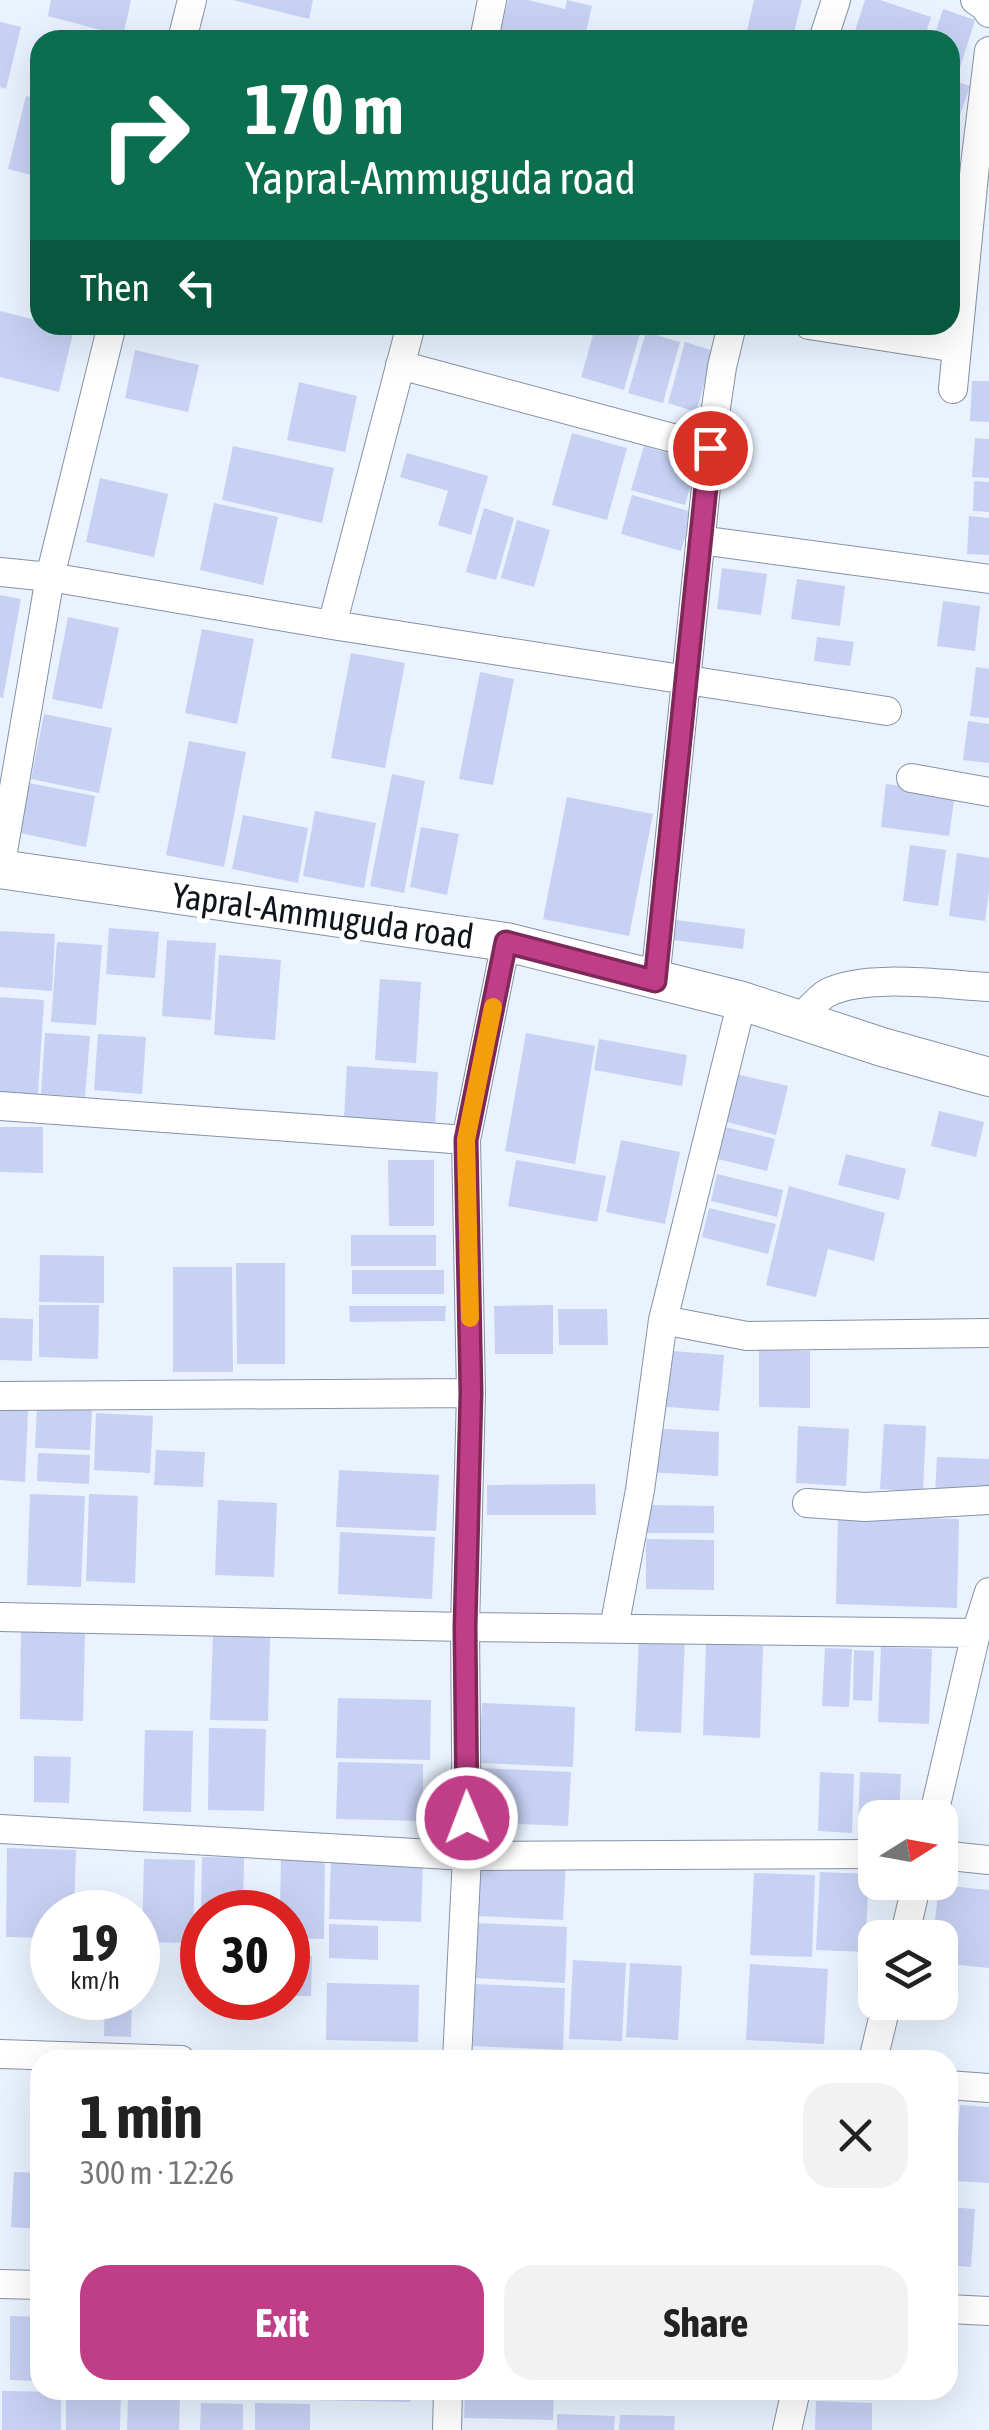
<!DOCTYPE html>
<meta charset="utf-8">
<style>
:root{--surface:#fff;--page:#f2f2f2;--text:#222;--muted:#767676;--accent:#c03e87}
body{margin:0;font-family:"Asap Condensed",sans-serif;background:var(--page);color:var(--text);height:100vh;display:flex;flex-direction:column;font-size:38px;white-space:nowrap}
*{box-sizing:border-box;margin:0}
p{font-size:32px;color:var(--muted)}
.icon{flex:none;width:55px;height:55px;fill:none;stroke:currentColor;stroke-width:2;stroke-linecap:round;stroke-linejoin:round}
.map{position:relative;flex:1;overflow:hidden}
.sheet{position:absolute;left:30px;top:2050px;width:928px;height:350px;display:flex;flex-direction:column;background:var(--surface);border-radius:30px;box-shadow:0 10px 40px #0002}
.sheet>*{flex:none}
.hud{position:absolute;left:30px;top:30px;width:930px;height:305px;border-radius:30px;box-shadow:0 10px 40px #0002;background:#0b6e4f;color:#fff;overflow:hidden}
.needle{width:65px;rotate:79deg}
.tools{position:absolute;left:858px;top:1800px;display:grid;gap:20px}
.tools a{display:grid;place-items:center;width:100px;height:100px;border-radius:20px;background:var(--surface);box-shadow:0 10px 40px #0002;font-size:50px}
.speed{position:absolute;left:30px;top:1890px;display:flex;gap:20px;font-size:50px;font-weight:700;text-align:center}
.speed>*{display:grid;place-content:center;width:130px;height:130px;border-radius:50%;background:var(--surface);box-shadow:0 10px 40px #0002;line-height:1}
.speed small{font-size:25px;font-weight:400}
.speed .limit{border:15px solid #d22;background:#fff;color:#111}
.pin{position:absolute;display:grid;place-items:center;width:85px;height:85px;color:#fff;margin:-42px;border:5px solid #fff;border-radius:50%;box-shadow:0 2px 10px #0007}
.me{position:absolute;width:110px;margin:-55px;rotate:359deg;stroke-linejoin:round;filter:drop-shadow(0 0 8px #0008)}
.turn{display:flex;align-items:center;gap:35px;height:210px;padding:0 50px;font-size:45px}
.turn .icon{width:130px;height:130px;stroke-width:2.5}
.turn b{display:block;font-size:70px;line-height:85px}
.then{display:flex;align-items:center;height:95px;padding:0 50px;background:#0003;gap:20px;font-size:38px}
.round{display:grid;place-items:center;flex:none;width:105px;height:105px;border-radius:30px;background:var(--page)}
.summary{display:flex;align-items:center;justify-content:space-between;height:170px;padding:0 50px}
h1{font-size:60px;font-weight:700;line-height:75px}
.action{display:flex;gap:20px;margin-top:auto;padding:20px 50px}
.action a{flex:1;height:115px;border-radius:30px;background:var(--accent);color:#fff;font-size:40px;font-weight:700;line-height:115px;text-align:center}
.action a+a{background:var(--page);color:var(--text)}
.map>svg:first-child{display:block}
.building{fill:#c7d1f3}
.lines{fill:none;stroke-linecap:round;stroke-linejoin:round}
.minor-casing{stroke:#8593a4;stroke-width:30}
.secondary-casing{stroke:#8593a4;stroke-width:40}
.minor{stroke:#fff;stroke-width:28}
.secondary{stroke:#fff;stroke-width:38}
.route-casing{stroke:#7d2858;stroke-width:25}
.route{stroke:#c03e87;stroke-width:18}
.slow{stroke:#f59e0b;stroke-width:18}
.labels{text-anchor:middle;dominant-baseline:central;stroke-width:10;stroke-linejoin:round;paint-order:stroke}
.street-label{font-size:35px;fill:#10151b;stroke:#fff}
</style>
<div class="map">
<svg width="989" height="2430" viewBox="0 0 989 2430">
<rect width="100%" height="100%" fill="#e9f2fe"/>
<path class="building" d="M51 0H131L123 36 48 16Z
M233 0H313L309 19Z
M508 0H528L565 9 567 0 592 6 584 40H515L499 36Z
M754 0H802L792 40H745Z
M865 0H880L931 17 924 40H852Z
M943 9 975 20 959 71 950 68V40H933Z
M0 22 21 27 6 89 0 87Z
M950 79 970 86 957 124 950 122Z
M26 96 40 99V177L8 169Z
M0 311 40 321V325H56L74 329 59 392 0 377Z
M596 325H626L641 329 624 390 581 377Z
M646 332 680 342 663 403 628 393Z
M685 342 714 351 696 412 668 403Z
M135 350 199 365 188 412 125 398Z
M972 381H989V422L970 421Z
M299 382 357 396 345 452 287 440Z
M572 433 627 448 607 520 552 505Z
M975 438 989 439V478L972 477Z
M233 446 334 468 322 523 222 500Z
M644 446 697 462 685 505 631 490Z
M407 453 488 476 471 535 438 525 448 491 400 477Z
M100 478 168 494 154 557 86 542Z
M974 481 989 482V512L973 511Z
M632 495 692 512 681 551 621 534Z
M214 503 278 517 263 585 200 570Z
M484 508 514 518 496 580 466 572Z
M969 516 989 518V555L967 554Z
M517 520 550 530 534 587 501 578Z
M722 568 767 574 761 615 717 609Z
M797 579 845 586 840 626 791 619Z
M0 595 21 599 3 698 0 697Z
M943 601 980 606 975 651 937 646Z
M68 617 119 628 102 709 52 699Z
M202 629 254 639 237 724 185 713Z
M817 637 854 642 850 666 814 661Z
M351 653 405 663 385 768 331 758Z
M976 667 989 669V718L970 716Z
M480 672 514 679 493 785 459 779Z
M44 714 112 728 99 793 31 779Z
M968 721 989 724V763L963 760Z
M189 741 246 752 224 867 166 855Z
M392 774 425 781 404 893 370 886Z
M29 783 95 796 86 847 20 833Z
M886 784 955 793 949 836 881 827Z
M567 797 653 814 629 936 543 919Z
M315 811 376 823 364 888 303 876Z
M243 815 308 828 298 883 232 869Z
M421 827 459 834 447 895 410 887Z
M910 845 946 850 938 906 903 901Z
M957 853 989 858V891L985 921 949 916Z
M676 920 745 929 743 949 673 940Z
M109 928 159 932 155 978 106 974Z
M0 931 55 934 52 991 0 987Z
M167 940 216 943 211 1020 162 1016Z
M57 942 102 945 96 1025 51 1022Z
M219 955 281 960 275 1040 214 1035Z
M380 979 421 982 416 1063 375 1060Z
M0 997 44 1000 38 1094 0 1092Z
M45 1033 90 1036 85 1097 41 1094Z
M526 1033 595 1046 575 1164 505 1151Z
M98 1034 146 1037 142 1094 94 1090Z
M599 1039 687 1055 682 1086 594 1070Z
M347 1066 438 1072 435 1125 344 1119Z
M727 1072 788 1086 776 1135 716 1119Z
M939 1111 984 1122 976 1157 931 1146Z
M721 1126 775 1139 767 1171 714 1158Z
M0 1127H43V1173L0 1172Z
M621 1140 680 1152 665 1224 606 1212Z
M846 1154 906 1169 899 1200 838 1185Z
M388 1160H434V1226H389Z
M516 1160 606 1176 597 1222 508 1206Z
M717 1174 783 1190 777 1217 711 1201Z
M789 1186 885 1213 874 1261 828 1249 816 1297 766 1285Z
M709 1208 776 1224 768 1254 702 1237Z
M351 1235H436V1266H351Z
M40 1255 104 1256V1303L39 1302Z
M236 1263H285V1364H237Z
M173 1267H232L233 1372H173Z
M352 1270H444V1294H352Z
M39 1305H99L98 1359 39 1357Z
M553 1305V1354H495L494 1306Z
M349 1306H446L445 1321 350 1322Z
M558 1309H607L608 1345H559Z
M0 1318 33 1319 32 1361 0 1360Z
M660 1350 724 1355 719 1411 656 1406Z
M759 1350 810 1351V1408L759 1407Z
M37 1406 92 1408 90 1450 35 1448Z
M0 1409 28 1410 25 1482 0 1480Z
M96 1413 153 1416 150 1473 94 1470Z
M884 1424 926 1426 923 1492 880 1489Z
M798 1426 849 1429 846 1486 796 1483Z
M648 1428 719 1432 718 1476 646 1472Z
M156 1450 205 1452 203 1487 154 1485Z
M38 1453 90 1455 89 1484 37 1481Z
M937 1457 989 1459V1499L935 1496Z
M339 1470 439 1475 436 1531 336 1527Z
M595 1484 596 1515H487V1485Z
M30 1494 85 1496 81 1587 27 1585Z
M89 1494 138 1496 135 1583 86 1581Z
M218 1500 277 1503 274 1577 215 1575Z
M644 1505 714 1506V1533H645Z
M838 1516 959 1519 957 1608 836 1604Z
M340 1532 435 1537 432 1599 338 1594Z
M646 1539 714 1540V1590L646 1589Z
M21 1629 85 1630 83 1721 20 1719Z
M213 1636 270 1637 268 1721 210 1720Z
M639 1636 685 1638 681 1733 635 1731Z
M706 1644 763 1646 760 1738 703 1735Z
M881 1647 932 1649 929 1724 878 1722Z
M825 1648 852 1649 849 1707 822 1706Z
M854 1650 874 1651 872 1701 853 1700Z
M338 1698 431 1700 430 1760 336 1758Z
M482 1703 575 1707 573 1767 479 1763Z
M209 1728 266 1729 264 1811 208 1810Z
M145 1730 193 1731 191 1812 143 1811Z
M34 1756 71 1757 69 1803 34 1802Z
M338 1762 423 1764V1821L336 1819Z
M478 1768 571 1772 568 1826 476 1822Z
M820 1772 854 1774 852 1833 818 1831Z
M860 1772 901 1774 899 1818H875V1833L858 1832Z
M7 1848 76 1850 74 1912H52V1938L6 1937Z
M281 1855 325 1856 324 1939 288 1938V1912H280Z
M202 1857 244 1858 243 1912H201Z
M477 1857 566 1861 563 1920 475 1916Z
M331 1858 423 1860 421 1922 329 1919Z
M144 1859 195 1860 193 1943 142 1942Z
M820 1872 869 1874 865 1952 816 1950Z
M754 1873 815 1875 812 1957 750 1955Z
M939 1885 989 1890V1968L940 1963V1938H933Z
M478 1923 567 1927 565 1983 475 1978Z
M329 1924 378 1926V1960L329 1958Z
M288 1955 312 1956 311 1996H288Z
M573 1960 626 1963 622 2041 569 2039Z
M630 1963 682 1966 678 2040 626 2037Z
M750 1964 828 1969 824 2044 746 2040Z
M327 1983 419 1985 418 2042 326 2040Z
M475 1984 565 1988 563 2050 473 2046Z
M105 1998H132L131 2037 104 2036Z
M960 2105 989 2107V2183L955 2181Z
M14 2172 40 2173 39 2229 11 2227Z
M948 2207 975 2209 971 2267 948 2265Z
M10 2316 40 2317V2381L10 2380Z
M312 2390H411L410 2402 312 2400Z
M465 2390H554L553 2420 464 2418Z
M2 2391 61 2392V2430H2Z
M66 2395 121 2396 120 2430H66Z
M128 2398 180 2399 179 2430H127Z
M816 2401 872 2403V2430H815Z
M201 2403 243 2404V2430H200Z
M255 2403 310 2404V2430H255Z
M557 2414 615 2416 614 2430H557Z
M620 2415 675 2416 674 2430H619Z"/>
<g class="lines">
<g class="minor-casing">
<path id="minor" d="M975 0 984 6 989 13
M182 40 192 0
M484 40 492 0
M823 40 836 0
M809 325 957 348
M400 365 710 448
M953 389 975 165 989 51
M700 540 989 579
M0 572 50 577 332 625 887 711
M332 625 411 325
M911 778 989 792
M0 869 50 577 112 325
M655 981 710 448 722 367 732 325
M799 1020C807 1012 817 999 827 993 865 973 946 985 989 987
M0 1106 466 1140
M663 1320 747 1336 989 1333
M0 1396 471 1393
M807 1503 865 1507 989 1500
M0 1617 465 1627 976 1633
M614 1628 640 1490 663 1320 742 1001
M933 1818 976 1633 989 1592
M0 1829 467 1856 875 1854
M940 1855 989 1860
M904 1938 917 1882
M0 2054 181 2060
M457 2060 467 1856 465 1627 471 1393 466 1140 506 942
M873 2060 887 2002
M948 2085 989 2088
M0 2284 40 2285
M948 2309 989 2311
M447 2430 448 2390
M787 2430 796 2390"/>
</g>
<g class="secondary-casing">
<path id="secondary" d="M0 869 506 942 742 1001 882 1047 989 1077"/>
</g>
<use href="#minor" class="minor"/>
<use href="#secondary" class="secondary"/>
</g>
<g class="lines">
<g class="route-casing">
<path id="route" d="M467 1818 465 1627 471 1393 466 1140 506 942 655 981 710 448"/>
</g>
<use href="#route" class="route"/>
<path class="slow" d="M470 1318 466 1140 493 1007"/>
</g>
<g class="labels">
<g class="street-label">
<text transform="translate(323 915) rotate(8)">Yapral-Ammuguda road</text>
</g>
</g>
</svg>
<div class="tools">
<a><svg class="needle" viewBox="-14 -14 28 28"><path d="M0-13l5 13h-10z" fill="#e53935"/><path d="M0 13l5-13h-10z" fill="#767676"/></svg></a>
<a><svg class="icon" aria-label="layers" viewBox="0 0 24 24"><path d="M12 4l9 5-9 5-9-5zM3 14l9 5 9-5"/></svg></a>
</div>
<div class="speed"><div>19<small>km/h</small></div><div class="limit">30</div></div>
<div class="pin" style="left:710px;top:448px;background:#d93025"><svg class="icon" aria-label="arrive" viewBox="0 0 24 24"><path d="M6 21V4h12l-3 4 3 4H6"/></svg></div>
<svg class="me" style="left:467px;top:1818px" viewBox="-20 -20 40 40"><circle r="17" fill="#c03e87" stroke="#fff" stroke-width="3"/><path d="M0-11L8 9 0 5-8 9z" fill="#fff"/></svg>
<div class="hud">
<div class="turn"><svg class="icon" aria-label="right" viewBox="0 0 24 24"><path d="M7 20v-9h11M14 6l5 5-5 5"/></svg><div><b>170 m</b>Yapral-Ammuguda road</div></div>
<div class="then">Then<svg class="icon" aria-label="left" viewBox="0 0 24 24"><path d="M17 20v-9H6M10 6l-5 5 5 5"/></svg></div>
</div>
<section class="sheet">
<div class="summary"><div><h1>1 min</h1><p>300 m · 12:26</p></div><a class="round"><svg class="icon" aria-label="close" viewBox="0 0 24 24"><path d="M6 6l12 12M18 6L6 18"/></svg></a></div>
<div class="action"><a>Exit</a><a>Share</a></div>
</section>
</div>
